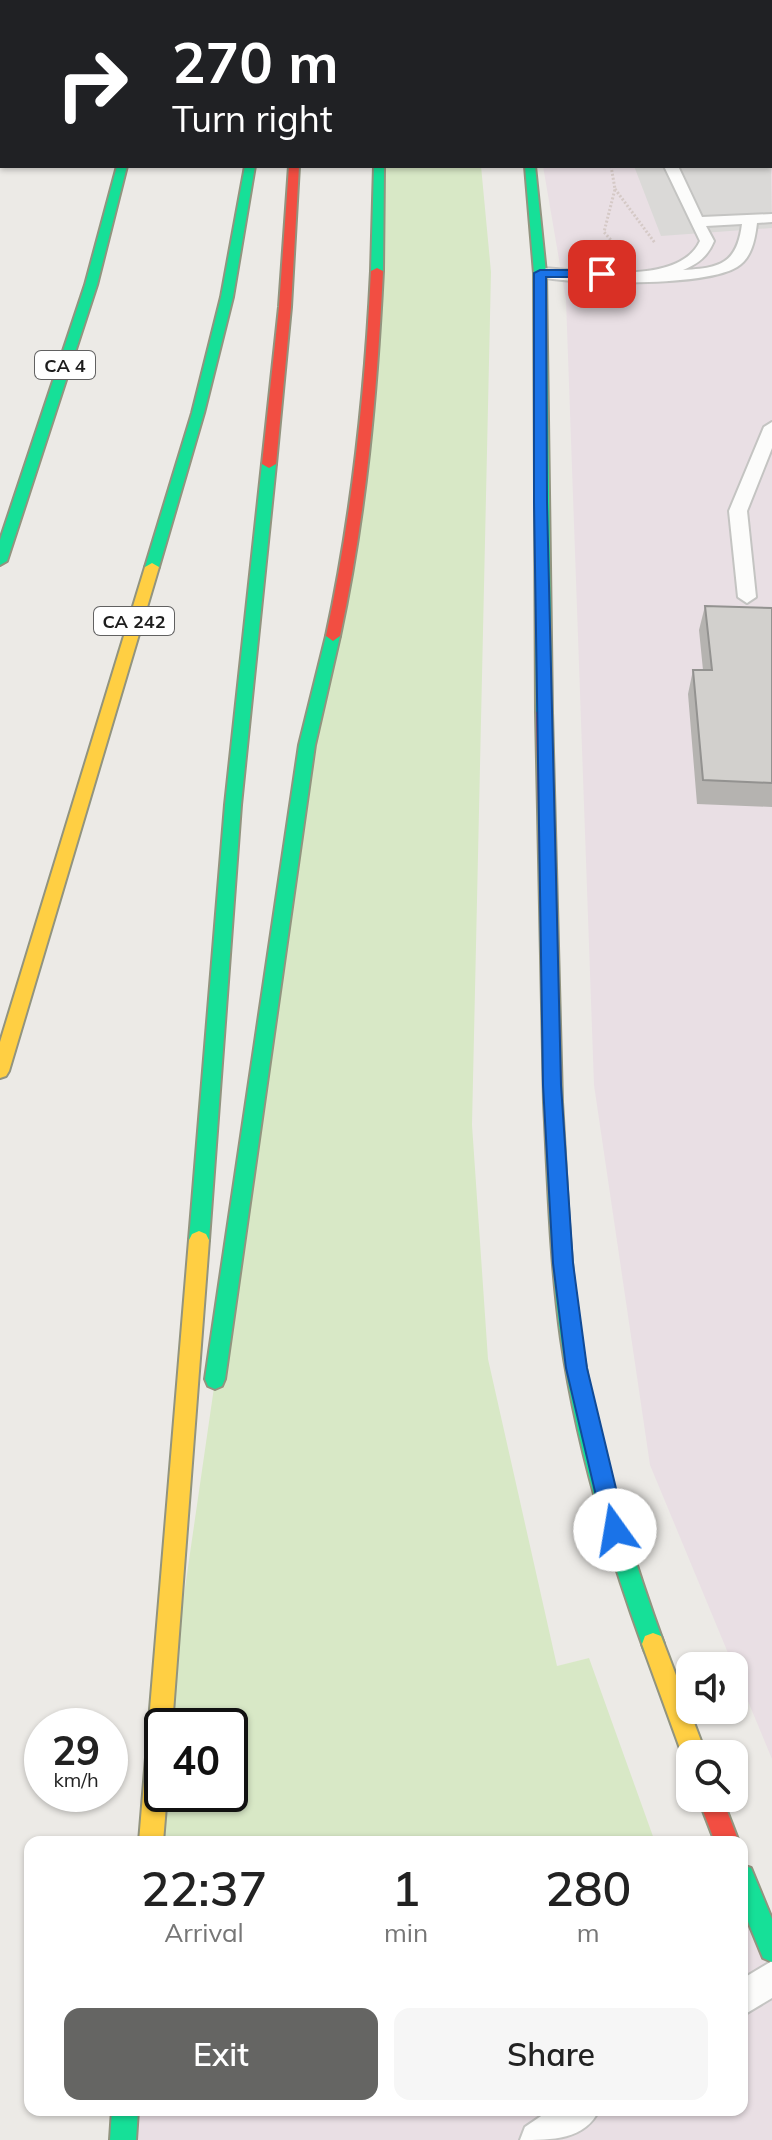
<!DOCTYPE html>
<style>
:root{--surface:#fff;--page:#f6f6f6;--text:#222;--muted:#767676;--accent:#656563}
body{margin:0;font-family:Mulish,sans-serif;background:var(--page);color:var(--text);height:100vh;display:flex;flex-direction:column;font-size:30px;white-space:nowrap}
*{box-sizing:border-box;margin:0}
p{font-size:26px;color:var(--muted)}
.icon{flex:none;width:44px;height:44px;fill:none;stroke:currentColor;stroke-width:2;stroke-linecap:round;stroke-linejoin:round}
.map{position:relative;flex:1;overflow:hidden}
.sheet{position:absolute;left:24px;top:1836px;width:724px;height:280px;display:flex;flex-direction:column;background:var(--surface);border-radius:16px;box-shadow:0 2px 6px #0004}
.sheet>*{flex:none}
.guide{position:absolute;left:0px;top:0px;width:772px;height:168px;box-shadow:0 2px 6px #0004;background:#202124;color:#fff;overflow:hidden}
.fabs{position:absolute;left:676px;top:1652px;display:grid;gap:16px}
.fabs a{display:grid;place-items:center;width:72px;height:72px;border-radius:16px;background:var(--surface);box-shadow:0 2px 6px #0004;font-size:40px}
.speed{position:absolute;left:24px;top:1708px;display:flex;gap:16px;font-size:40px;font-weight:700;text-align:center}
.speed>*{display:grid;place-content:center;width:104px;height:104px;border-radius:50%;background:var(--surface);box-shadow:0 2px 6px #0004;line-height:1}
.speed small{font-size:20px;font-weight:400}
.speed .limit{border:4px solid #111;border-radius:12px;background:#fff;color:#111}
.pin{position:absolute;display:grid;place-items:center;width:68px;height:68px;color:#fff;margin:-34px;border-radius:16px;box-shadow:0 4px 12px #0006}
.me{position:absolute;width:88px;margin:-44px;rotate:347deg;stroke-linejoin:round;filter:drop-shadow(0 0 6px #0008)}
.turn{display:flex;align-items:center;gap:28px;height:168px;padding:0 40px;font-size:36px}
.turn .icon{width:104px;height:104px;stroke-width:2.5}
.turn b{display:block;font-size:56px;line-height:68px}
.eta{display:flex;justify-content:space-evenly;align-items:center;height:136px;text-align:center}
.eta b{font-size:48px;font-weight:600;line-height:56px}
.primary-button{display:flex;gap:16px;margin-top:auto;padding:16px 40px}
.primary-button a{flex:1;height:92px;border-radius:16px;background:var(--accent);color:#fff;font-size:32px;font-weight:600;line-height:92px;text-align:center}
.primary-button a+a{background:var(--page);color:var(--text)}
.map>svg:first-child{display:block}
.industrial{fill:#e9dfe4}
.religious{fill:#dad9d7}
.grass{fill:#d8e8c6}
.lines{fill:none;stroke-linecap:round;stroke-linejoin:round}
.lane-casing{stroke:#c4c4c2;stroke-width:4}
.fast-casing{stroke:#92947f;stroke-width:4}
.slow-casing{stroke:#92947f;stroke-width:4}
.jam-casing{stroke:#92947f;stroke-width:4}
.path{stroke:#d5c9c6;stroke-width:3;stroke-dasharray:2 2;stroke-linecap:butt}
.lane{fill:#fcfcfb;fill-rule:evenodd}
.fast{fill:#16e098;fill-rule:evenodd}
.slow{fill:#ffcf43;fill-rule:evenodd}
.jam{fill:#f24e42;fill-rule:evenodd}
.wall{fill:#b5b3b0}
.building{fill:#d2d0cd;stroke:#939290;stroke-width:2}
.route{fill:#1a73e8;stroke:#114b97;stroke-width:2}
.labels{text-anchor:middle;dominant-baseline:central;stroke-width:8;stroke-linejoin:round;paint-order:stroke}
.shield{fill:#fff;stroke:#616161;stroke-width:2}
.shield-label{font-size:18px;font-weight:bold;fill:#1d1d1d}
</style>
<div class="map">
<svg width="772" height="2140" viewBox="0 0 772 2140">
<rect width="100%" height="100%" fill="#eceae6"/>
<path class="industrial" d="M513 0H772V1759L650 1465 594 1085 566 300 543 166H770V2Z
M742 1877 772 1949V2140H123L125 2110H742Z"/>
<path class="religious" d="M770 119 772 228 661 236 634 166H770Z"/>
<path class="grass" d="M379 166H481L491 272 472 1125 488 1359 557 1666 589 1658 655 1842H151L162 1794H230V1726H165L307 745 346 578Z"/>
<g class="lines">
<g class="lane-casing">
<path id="lane" d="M770 24H772V32H770Z
M770 133H772V141H770Z
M664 166H678L702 217 772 214V222L757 223C755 239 752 258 737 267 705 287 573 285 535 276V270L540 268C583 270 679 287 700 241ZM742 224C737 264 720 268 683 270 698 264 708 256 714 241L706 226Z
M772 422V448L747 511 756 597 747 603 738 597 729 511 764 427Z
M772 1961V1998L742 2016V1979Z
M550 2110H599C585 2140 552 2140 520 2140L525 2127Z"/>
</g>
<g class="fast-casing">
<path id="fast" d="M361 0H371V2H361Z
M117 166H127L97 285 7 561 0 565V540L85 285Z
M245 166H255L233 297 204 413 159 567 152 571 145 567 192 413 221 297Z
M374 166H384L383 271 377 274 371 271Z
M525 166H535L546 273 552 712 544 717 536 712 534 273Z
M269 460 276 464 241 805 209 1240 206 1246 199 1249 192 1246 189 1240 225 805 262 464Z
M333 631 340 636 315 745 225 1379 222 1386 215 1389 208 1386 205 1379 299 745 326 636Z
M553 1094 559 1097 562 1102C567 1181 569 1261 581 1339 597 1443 628 1545 664 1644L661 1652 653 1655 645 1652 642 1644C606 1545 576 1443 561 1339 550 1260 548 1181 544 1102L547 1097Z
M742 1865 751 1868 772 1919V1962L763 1958 742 1907Z
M112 2110H138L136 2140H110Z"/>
</g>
<g class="slow-casing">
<path id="slow" d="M286 0H296V2H286Z
M494 0H504V2H494Z
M152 563 159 567 9 1071 6 1076 0 1078V1042L145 567Z
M199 1231 206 1234 209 1240 172 1726H162V1794H167L163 1842H139L189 1240 192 1234Z
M653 1633 661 1636 706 1754H690V1764L686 1762 682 1754 642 1644 645 1636Z"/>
</g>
<g class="jam-casing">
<path id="jam" d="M143 0H153V2H143Z
M289 166H299L291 307 276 464 269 468 262 464 279 307Z
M377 268 383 271C377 394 366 515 340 636L333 641 326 636C352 515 365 394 371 271Z
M544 707 552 712 562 1102 559 1107H547L544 1102 536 712Z
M698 1798H722L739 1842H715Z"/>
</g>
<path class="path" d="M611 166 615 189 604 232 617 247
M615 189 655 243"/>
<use href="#lane" class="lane"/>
<use href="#fast" class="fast"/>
<use href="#slow" class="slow"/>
<use href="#jam" class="jam"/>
</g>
<path class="wall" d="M581 0H772V22H770V2H582Z
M705 606 772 608V807L697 804 688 694 693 670H703L699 630Z"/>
<path class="building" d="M596 0H697L661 2H597Z
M705 606 772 608V783L703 780 693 670H712Z"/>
<path class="route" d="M540 270H602L608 274 602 277H546L547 502 561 1085 573 1263 587 1368 626 1530 623 1538 615 1541 607 1538 604 1530 566 1368 553 1263 543 1085 534 502V273Z"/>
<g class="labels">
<g class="shield">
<rect x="35" y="351" width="60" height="28" rx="6"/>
<rect x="94" y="607" width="80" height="28" rx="6"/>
</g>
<g class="shield-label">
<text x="65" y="365">CA 4</text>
<text x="134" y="621">CA 242</text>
</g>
</g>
</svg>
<div class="fabs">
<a><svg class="icon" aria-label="sound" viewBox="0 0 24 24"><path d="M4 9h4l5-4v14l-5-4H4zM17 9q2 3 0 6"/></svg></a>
<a><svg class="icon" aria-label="search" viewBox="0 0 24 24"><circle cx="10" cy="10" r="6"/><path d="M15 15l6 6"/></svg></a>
</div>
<div class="speed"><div>29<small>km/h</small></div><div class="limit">40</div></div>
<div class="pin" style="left:602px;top:274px;background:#d93025"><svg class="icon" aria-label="arrive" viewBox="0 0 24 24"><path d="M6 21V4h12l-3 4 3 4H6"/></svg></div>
<svg class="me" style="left:615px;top:1530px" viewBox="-20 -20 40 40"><circle r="19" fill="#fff"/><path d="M0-13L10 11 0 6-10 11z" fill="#1a73e8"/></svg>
<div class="guide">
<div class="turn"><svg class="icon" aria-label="right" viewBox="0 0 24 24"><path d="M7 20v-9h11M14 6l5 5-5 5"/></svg><div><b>270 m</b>Turn right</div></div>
</div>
<section class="sheet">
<div class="eta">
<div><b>22:37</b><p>Arrival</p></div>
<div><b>1</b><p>min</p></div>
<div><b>280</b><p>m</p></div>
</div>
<div class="primary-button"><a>Exit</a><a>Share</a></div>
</section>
</div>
